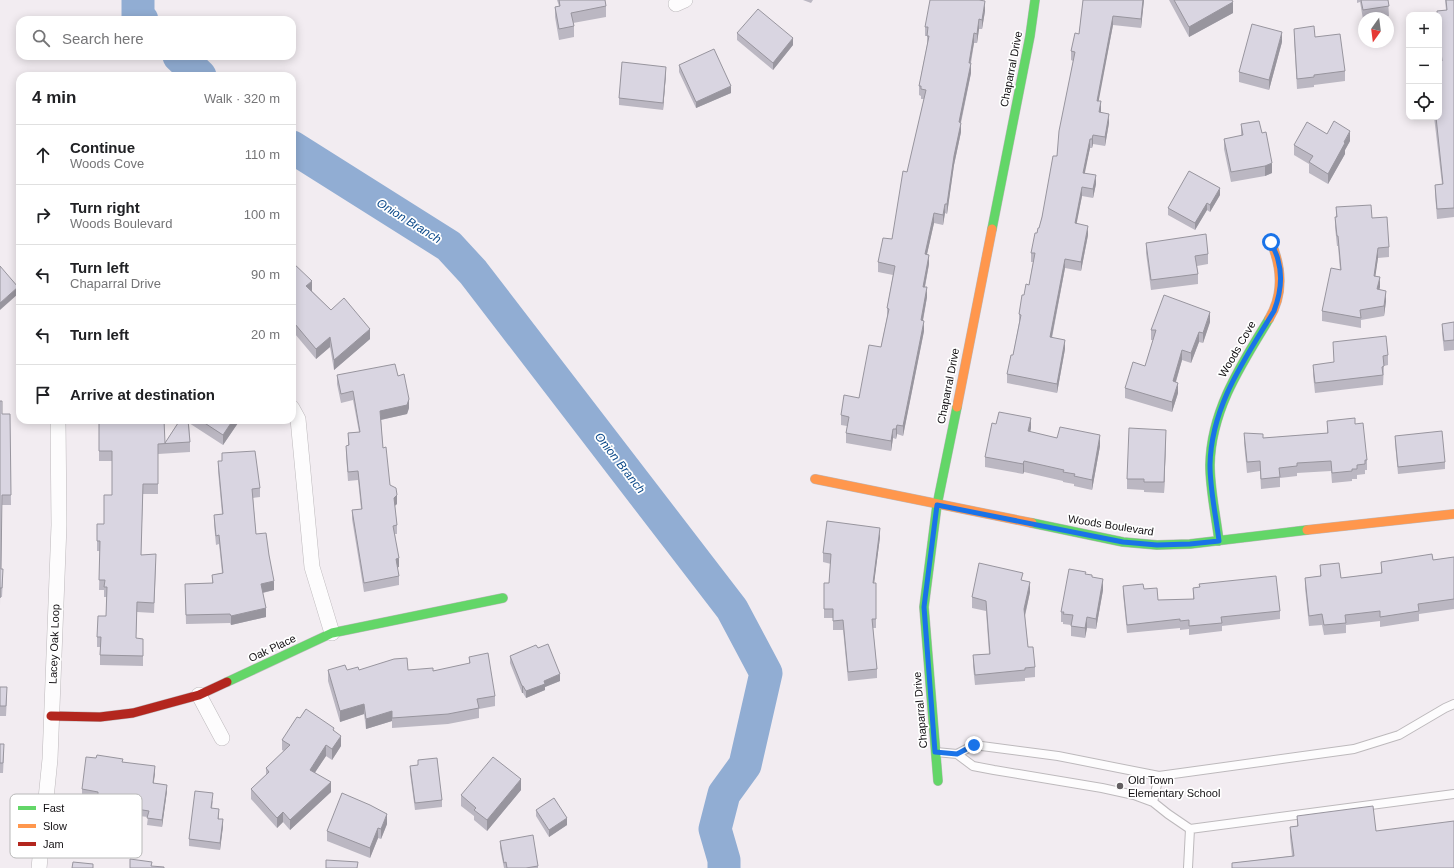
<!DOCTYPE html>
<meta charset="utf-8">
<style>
body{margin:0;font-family:Helvetica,sans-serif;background:#f2f2f2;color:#202124}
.controls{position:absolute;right:12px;top:12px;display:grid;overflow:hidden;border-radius:8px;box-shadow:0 2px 10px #0003}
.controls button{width:36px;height:36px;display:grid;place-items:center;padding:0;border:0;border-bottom:1px solid #e0e0e0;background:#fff;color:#202124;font:20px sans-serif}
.compass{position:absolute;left:1358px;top:12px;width:36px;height:36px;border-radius:50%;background:#fff;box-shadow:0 2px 10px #0003;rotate:194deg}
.stop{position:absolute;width:12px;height:12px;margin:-9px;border:3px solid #1a73e8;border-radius:50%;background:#fff}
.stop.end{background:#1a73e8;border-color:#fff;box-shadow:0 1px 4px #0008}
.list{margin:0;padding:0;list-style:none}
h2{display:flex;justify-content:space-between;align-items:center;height:52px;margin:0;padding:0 16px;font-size:17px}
h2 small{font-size:13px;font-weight:400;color:#757577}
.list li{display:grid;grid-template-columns:26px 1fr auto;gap:12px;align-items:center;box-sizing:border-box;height:60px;padding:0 16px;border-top:1px solid #e0e0e0}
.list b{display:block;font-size:15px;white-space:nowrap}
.list p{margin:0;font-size:13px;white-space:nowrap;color:#757577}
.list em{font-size:13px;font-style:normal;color:#757577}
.icon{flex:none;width:22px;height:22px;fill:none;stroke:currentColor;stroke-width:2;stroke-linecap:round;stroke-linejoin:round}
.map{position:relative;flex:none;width:1454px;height:868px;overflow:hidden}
.search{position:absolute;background:#fff;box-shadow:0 2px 10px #0003;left:16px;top:16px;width:280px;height:44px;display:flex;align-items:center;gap:10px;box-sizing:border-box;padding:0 14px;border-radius:12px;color:#757577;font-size:15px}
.panel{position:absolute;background:#fff;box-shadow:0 2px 10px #0003;left:16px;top:72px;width:280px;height:352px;border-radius:12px}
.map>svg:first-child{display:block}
</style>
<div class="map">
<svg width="1454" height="868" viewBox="0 0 1454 868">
<rect width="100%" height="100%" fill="#f2ecf1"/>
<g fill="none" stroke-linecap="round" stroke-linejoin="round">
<path stroke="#91add3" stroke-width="33" d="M138,0V17L142,20
M179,56L200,76
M292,147L449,246L473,272L732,609L766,673L745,765L724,794L715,829L724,860V868"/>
<defs>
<path id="lane" d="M936,752L957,754L973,766L994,770L1102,788L1134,795L1153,802L1168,814L1190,829L1454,794
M957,754L974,745L1058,756L1159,776L1354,749L1399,735L1445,708L1454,704
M1153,802L1159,776
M1188,868L1190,829"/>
<path id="street" d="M676,4L685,0
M292,408L298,419L312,567L332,633
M199,695L222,738
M39,868L50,759L59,525L58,420"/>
<path id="fast" d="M992,229L1030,36L1035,0
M1032,523L1123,542L1157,545L1190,544L1307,530
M1219,541C1216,516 1210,490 1210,465C1211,410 1241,365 1269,319
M227,682L332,633L503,598
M938,781L924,607L937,505L957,407"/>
<path id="slow" d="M1269,319C1284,294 1282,268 1271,242
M957,407L992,229
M815,479L1032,523
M1307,530L1454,514"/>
<path id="jam" d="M51,716L100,717L133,713L199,695L227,682"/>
</defs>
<use href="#lane" stroke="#bdb9bc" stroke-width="10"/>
<use href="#street" stroke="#bdb9bc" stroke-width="16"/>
<use href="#fast" stroke="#bdb9bc" stroke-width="10"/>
<use href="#slow" stroke="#bdb9bc" stroke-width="10"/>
<use href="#jam" stroke="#bdb9bc" stroke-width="10"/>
<use href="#lane" stroke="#fdfcfd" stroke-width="8"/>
<use href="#street" stroke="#fdfcfd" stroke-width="15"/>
<use href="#fast" stroke="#63d668" stroke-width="9"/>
<use href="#slow" stroke="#ff974d" stroke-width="9"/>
<use href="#jam" stroke="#b3261e" stroke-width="9"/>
</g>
<path fill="#bbb7c2" d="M557,0H605L606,6V17L573,23L574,26V37L559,40L555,17V7L559,6Z
M803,0H813L811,3Z
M1083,0H1144L1141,28L1113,25L1098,101L1101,111L1100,113L1109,123L1105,146L1093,144L1092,148H1090L1084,173L1096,184L1093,198L1082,196L1076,224L1088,235L1081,271L1065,268L1052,338L1065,349L1057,393L1007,383V374L1013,355L1019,323V314L1024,295L1029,285L1033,262H1031V253L1037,233L1039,228L1042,217L1057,156L1073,61L1071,60V51L1079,34Z
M1169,0H1232L1233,13L1189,37Z
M1357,0H1388L1389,16L1373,18H1364V19H1363L1360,2L1357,3Z
M1445,0H1454V217L1437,219L1435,194V185L1442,184L1434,117H1439L1441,61L1439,42V15H1437V11L1446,10Z
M985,11L982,29H979L977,43H974L971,63V73L961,123V132L954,165L947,214L945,213L943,225L934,223L927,254L929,264L925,287L927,297L923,321L924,331L903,436L897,434L896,439L893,438L891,451L846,443V433L847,426L841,425V415L859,398L881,347L887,317V308L893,275L878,272V262L892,239L924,99H921V96L919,95V86L927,45V36H925V27Z
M1294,29L1315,37L1345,71V81L1314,85V87L1297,89L1294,39Z
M737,33L793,45L773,70L737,40Z
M1282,42L1269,90L1239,82V72Z
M679,65L731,93L696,108L679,72Z
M666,74L663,110L619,105V98Z
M1241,124L1262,133L1272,173L1265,176L1231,182L1224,149V139L1241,136Z
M1327,134L1350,141L1345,150V154L1328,184L1309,173V164L1294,155V145Z
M1220,195L1210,212L1207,210L1195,230L1168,215V208Z
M1336,207L1372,218L1389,247V257L1378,258L1375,276L1380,287L1379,290L1386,301L1384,316L1361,320V328L1322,321V311L1340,270L1338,246H1337L1335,227V217H1336Z
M1146,243L1208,254V264L1197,266L1198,274V284L1151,290L1146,253Z
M292,262L312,291L331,310L370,339L334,370L330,347L316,359L295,334L294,335L292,333Z
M1210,322L1203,343L1199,342L1191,363L1182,360L1176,382L1178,393L1172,412L1125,398V388L1145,366L1153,340H1151V330Z
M1454,322V350L1444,351L1442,333V324Z
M1388,355V365L1384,366L1383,385L1315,393L1313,375V365L1333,363Z
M337,375L398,376L409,408L407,414L381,420L383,448L390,485L397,504L395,506L397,525V534H395L399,567H397L399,576V585L364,592L352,519V510L361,509L358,480L348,481L346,455V446H348V433L359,432L353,400L341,403L337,384Z
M2,414H10L11,505H2L1,569L3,579L2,597H0V607Z
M99,420L165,443L180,420H240L223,445L189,423L190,442V452L158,454V494H143L141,555L156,564L154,613L137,612L136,638L143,639V666L100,665V647H97V637L106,616L107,597H104V590H99L100,551H97V524H104L112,495V461H99Z
M1327,421L1355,424L1367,460V470H1365V474L1357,475V479H1352V481L1332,483L1331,471L1297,473V476L1280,478V487L1261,489L1260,471L1247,473L1244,443V433L1263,438L1327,433Z
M996,424L1031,428L1030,432L1057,438L1100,446L1092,490L1074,486V484L1063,482V481L1024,472L1023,474L985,467V457Z
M1395,436L1445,462V469L1398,474L1395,443Z
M1166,440L1164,493L1144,492V490L1127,489V479Z
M222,453L260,488V497L253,498L256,534L269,555L274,590L263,593L266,617L231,625L230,623L186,624L185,584L212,583V575L222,573L219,544L216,545L214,524V515L222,514L218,471V461H222Z
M880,537L874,583H876V628H873L877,669V678L848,681L843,630H833V618H824V583H829L831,564L823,562V553Z
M1454,557V609L1419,614V621L1380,627V621L1346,625V633L1324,635L1322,625L1309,626L1305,588V578L1320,576V565L1341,578L1381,573V562L1433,560Z
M1086,574L1092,578L1103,590L1096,629L1087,628L1085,638L1071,636V625L1063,624V622H1061V612Z
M1023,581L1030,592L1025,616L1028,647L1035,667V677L1025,678V681L975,685L973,666V655L989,654L986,611L972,608V597Z
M1199,584L1280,611V619L1222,626V631L1189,635V629L1180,630V628L1127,633L1123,594V586L1144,589L1158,600L1193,599V588L1199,587Z
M538,648L560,681L545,687V690L526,698L523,693H522L510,663V656Z
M469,657L495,696V706L479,709V718L448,724L392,728V721L366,729L364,714L340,722L328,681V670L433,671L469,664Z
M0,687L7,697L6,716H0Z
M300,718L334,730L341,746L332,760L326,756L315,772L331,792L290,830L283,822L277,828L251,799V789L266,775V768L284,751L282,750V740Z
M0,744L4,753L3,773H0Z
M418,760L442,800V807L415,810L410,773V766L418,765Z
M123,762L155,773L153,783L167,791L162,827L147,825L148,817L130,815L131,806L98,802V799L82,796V789Z
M521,790L487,831L474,820V816L461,806V795Z
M213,800L212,808L219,816V819L223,826L220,850L189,846V839Z
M536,810L567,825L549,837L536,816Z
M1297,816L1376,831L1454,868H1232V863L1292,856L1290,837V827L1297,826Z
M387,824L381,839L378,838L370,858L327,841V831Z
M500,841L538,866V868H504L500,848Z"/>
<path fill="#98959e" d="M1143,0H1144L1141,28V19Z
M985,1V11L982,29V20Z
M1233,2V13L1189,37V27Z
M1113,16V25L1097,110V101Z
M979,19V29L977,43V34Z
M1282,32V42L1269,90V80Z
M974,33V43L970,64L971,63V73L960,125L961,123V132L954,165L947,214V204L959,122Z
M793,38V45L773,70V63Z
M666,67V74L663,110V103Z
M731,86V93L696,108V102Z
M1101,101V111L1099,121V112Z
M1109,114V123L1105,146V137Z
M1350,131V141L1345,150V154L1328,184V174Z
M1093,135V144L1092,148V139Z
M1090,139V148L1083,182V173Z
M1272,163V173L1265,176V166Z
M1096,175V184L1093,198V189Z
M1082,187V196L1075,232V223Z
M1220,188V195L1210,212V205Z
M1207,203V210L1195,230V223Z
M945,204V213L943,225V215Z
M934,213V223L925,263V254Z
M1088,226V235L1081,271V262Z
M1378,248V258L1374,286V276Z
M929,255V264L923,296V287Z
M1065,259V268L1050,346V337Z
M1380,277V287L1377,299V289Z
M312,281V291L306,296V286Z
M18,287V294L0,310V303Z
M927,287V297L921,330V320Z
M1386,291V301L1384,316V306Z
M1210,312V322L1203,343V333Z
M924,321V331L903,436V426Z
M295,324V334L294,335V325Z
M370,329V339L334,370V360Z
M1199,332V342L1191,363V353Z
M330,337V347L316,359V349Z
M1065,340V349L1057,393V384Z
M1182,350V360L1173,391V381Z
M1178,383V393L1172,412V402Z
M409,399V408L407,414L380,420V411Z
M1031,418V428L1028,441V431Z
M233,420H240L223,445V435Z
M897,425V434L896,439V429Z
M893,429V438L891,451V441Z
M1166,430V440L1164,493V482Z
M1100,435V446L1092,490V480Z
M1024,461V472L1023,474V464Z
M397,495V504L394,506V498Z
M880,528V537L873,592V583Z
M399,558V567L396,568V559Z
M1103,579V590L1096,629V619Z
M274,581V590L261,593V584Z
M1030,582V592L1024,619V609Z
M266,608V617L231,625V616Z
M1087,617V628L1085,638V628Z
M560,674V681L545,687V690L526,698V691L544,681Z
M522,686H523V693H522Z
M364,704V714L340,722V711Z
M392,711V721L366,729V719Z
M341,736V746L332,760V749Z
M326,745V756L310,780V770Z
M155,766V773L153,789V783Z
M521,779V790L487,831V820Z
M331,782V792L290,830V820Z
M167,785V791L162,827V820Z
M283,812V822L277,828V818Z
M387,814V824L381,839V829Z
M567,818V825L549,837V830Z
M223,819V826L220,850V843Z
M378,828V838L370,858V848Z"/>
<path fill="#d9d5e1" stroke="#98959e" d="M559,0H605L606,6L571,13L574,26L559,29L555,7L560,6Z
M930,0H979L985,1L982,20L979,19L977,34L974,33L969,63H971L959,122L961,123L954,156L947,204H945L943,215L934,213L925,254L929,255L923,287H927L921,320L924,321L903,426L897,425L896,429H893L891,441L846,433L849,417L841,415L844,395L859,398L869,345L881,347L889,309L887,308L895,266L878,262L883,238L892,239L903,171L907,172L926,90L921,89V86H919L929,36H927L928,27H925Z
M1083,0H1143L1141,19L1113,16L1097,101H1101L1099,112L1109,114L1105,137L1093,135L1092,139H1090L1083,173L1096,175L1093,189L1082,187L1075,223L1088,226L1081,262L1065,259L1050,337L1065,340L1057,384L1007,374L1011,355H1013L1021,315L1019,314L1022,295H1024L1026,284L1029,285L1035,253H1031L1035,233H1037L1038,228H1039L1042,217L1053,156H1057L1059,131L1075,52L1071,51L1075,33L1079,34Z
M1174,0H1232L1233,2L1189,27Z
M1361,0H1388L1389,6L1363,10Z
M1446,0H1454V208L1437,209L1435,185L1443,184L1436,117H1439V61H1442L1439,33V15H1437V11L1447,10Z
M758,9L793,38L773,63L737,33Z
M1252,24L1282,32L1269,80L1239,72Z
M1314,26L1315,37L1340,34L1345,71L1314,75V77L1297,79L1294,29Z
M714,49L731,86L696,102L679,65Z
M622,62L666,67L663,103L619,98Z
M1259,121L1262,133L1266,132L1272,163L1265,166L1231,172L1224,139L1243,135L1241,124Z
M1334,121L1350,131L1344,142L1345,143L1328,174L1309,162L1313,156L1294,145L1307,122L1327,134Z
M1189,171L1220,188L1210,205L1207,203L1195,223L1168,208Z
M1371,205L1372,218L1387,217L1389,247L1378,248L1374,276L1380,277L1377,289L1386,291L1384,306L1360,310L1361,318L1322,311L1331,268L1341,270L1338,236H1337L1335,217H1337L1336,207Z
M1206,234L1208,254L1195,256L1198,274L1151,280L1146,243Z
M292,262L312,281L306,286L331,310L344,298L370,329L334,360L330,337L316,349L295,324L294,325L292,323Z
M0,266L18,287L0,303Z
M1164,295L1210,312L1203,333L1199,332L1191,353L1182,350L1173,381L1178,383L1172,402L1125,388L1133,362L1145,366L1156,330H1151Z
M1454,322V340L1444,341L1442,324Z
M1386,336L1388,355L1383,356L1384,366L1382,367L1383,375L1315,383L1313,365L1334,362L1333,342Z
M395,364L398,376L404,374L409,399L407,405L380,411L383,448L386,447L390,485L396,488L397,495L394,498L397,525L393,526L399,558L396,559L399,576L364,583L352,510L362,509L358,471L348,472L346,446L349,445L348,433L360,432L353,391L341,394L337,375Z
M0,401H2V414H10L11,495H2L1,569H3L2,588H0V598Z
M999,412L1031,418L1028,431L1057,438L1060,427L1100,435L1092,480L1074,476L1075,474L1063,472L1064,470L1024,461L1023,464L985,457L992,423L996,424Z
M1355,418V424L1363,423L1367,460H1365V464L1357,465V469H1352V471L1332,473L1331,461L1297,463V466L1279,468L1280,477L1261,479L1260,461L1247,462L1244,433L1263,434V438L1328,433L1327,421Z
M99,420H164L165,443L180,420H188L190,442L158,444V484H143L141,555L156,554L154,603L137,602L136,638L143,639V656L100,655L101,637H97L98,616H106L107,587H104L105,580H99L100,541H97V524H104V495H112V451H99Z
M200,420H233L223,435Z
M1129,428L1166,430L1164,482H1144V479H1127Z
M1442,431L1445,462L1398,467L1395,436Z
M255,451L260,488L252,489L256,534L266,533L269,555L274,581L261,584L266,608L231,616L230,614L186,615L185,584L213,583L212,575L223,573L219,535L216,536L214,515L223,514L218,461H222V453Z
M827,521L880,528L873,583H876V619H872L877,669L848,672L843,620L833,621V609H824V583H829L831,554L823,553Z
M1432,554L1433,560L1454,557V599L1418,604L1419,611L1380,617V611L1345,615L1346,623L1324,625L1322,614L1309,616L1305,578L1321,576L1320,565L1339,563L1341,578L1382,573L1381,562Z
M979,563L1023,573L1021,580L1030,582L1024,609L1028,647H1033L1035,667L1025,668V670L975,675L973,655L990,654L986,601L972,597Z
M1069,569L1086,572L1085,574L1092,575V577L1103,579L1096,619L1087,617L1085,628L1071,626L1073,615L1063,614L1064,612H1061Z
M1276,576L1280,611L1221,617L1222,623L1189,626V620L1180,621V619L1127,625L1123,586L1143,584L1144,589L1157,588L1158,600L1194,599L1193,588L1200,587L1199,584Z
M548,644L560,674L544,681L545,684L526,691L523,686H522L510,656L536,645L538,648Z
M488,653L495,696L477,699L479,708L448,714L392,718V711L366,719L364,704L340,711L328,670L345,665L347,670L358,667L359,670L394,659L407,658L408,670L433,668V671L470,663L469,657Z
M0,687H7L6,706H0Z
M306,709L334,728L333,730L341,736L332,749L326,745L310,770L331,782L290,820L283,812L277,818L251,789L269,772L266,768L290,745L282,740L297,717L300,718Z
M0,744H4L3,763H0Z
M97,755L123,759L122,762L155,766L153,783L167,785L162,820L147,818L149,811L130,808L131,799L98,795V792L82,789L86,757L96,758Z
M493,757L521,779L487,820L474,810L476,808L461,795Z
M437,758L442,800L415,803L410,766L418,765V760Z
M195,791L213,793L211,808L219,809L218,819H223L220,843L189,839Z
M342,793L370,805L387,814L381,829L378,828L370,848L327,831Z
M554,798L567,818L549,830L536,810Z
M1373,806L1376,831L1454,821V868H1232V863L1294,856L1290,827L1298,826L1297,816Z
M533,835L538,866L526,868H507L506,862L504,863L500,841Z
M130,859L152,862L151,866L164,867V868H130Z
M326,860L358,862L357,868H326Z
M73,862L93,864V868H72Z"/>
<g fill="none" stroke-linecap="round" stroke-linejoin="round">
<path stroke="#1a73e8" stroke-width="5" d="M974,745L957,754L935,752L924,607L937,505L1123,542L1157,545L1190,544L1219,541C1216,516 1210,490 1210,465C1211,406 1245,359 1274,311C1280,295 1283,277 1278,260C1277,254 1273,248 1271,242"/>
</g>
<circle fill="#625e61" stroke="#fff" stroke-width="1.5" cx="1120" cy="786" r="4"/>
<g text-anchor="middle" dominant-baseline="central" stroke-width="3.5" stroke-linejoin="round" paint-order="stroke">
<g font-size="11" fill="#141114" stroke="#fff">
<text transform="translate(1011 69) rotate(-79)">Chaparral Drive</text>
<text transform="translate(1237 349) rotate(-60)">Woods Cove</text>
<text transform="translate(948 386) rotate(-79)">Chaparral Drive</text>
<text transform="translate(1111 525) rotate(9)">Woods Boulevard</text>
<text transform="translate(54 644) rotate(-88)">Lacey Oak Loop</text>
<text transform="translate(272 648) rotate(-25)">Oak Place</text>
<text transform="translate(920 710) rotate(-95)">Chaparral Drive</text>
</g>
<g font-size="11" fill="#141114" stroke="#fff" text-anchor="start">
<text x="1128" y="780">Old Town<tspan x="1128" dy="13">Elementary School</tspan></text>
</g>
<g font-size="12" font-style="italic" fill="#0c4a8a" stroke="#fff">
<text transform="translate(409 221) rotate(32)">Onion Branch</text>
<text transform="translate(620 463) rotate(52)">Onion Branch</text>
</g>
</g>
<rect x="10" y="794" width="132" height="64" rx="6" fill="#fff" stroke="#b8b8b8" stroke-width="1"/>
<rect x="18" y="806" width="18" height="4" fill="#63d668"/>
<rect x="18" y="824" width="18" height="4" fill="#ff974d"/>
<rect x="18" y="842" width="18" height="4" fill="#b3261e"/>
<g font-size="11" fill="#141114">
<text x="43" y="812">Fast</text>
<text x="43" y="830">Slow</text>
<text x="43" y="848">Jam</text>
</g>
</svg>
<div class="controls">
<button>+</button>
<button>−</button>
<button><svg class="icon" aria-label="locate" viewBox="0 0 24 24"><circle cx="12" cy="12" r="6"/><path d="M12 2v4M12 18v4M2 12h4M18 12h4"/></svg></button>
</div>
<svg class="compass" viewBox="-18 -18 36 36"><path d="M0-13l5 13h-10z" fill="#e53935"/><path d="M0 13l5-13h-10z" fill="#757577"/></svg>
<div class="stop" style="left:1271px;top:242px"></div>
<div class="stop end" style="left:974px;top:745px"></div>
<div class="search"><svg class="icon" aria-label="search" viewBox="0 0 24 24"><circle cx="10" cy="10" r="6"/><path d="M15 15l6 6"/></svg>Search here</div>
<section class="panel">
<h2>4 min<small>Walk · 320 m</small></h2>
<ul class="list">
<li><svg class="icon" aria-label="ahead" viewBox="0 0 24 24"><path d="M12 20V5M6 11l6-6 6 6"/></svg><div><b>Continue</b><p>Woods Cove</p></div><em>110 m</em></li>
<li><svg class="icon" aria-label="right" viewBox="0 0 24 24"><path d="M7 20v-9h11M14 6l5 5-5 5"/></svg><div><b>Turn right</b><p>Woods Boulevard</p></div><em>100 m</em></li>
<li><svg class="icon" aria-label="left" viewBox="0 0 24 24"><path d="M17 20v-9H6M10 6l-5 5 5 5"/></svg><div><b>Turn left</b><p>Chaparral Drive</p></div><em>90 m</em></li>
<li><svg class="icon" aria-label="left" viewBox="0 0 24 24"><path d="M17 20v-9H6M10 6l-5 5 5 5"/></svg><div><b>Turn left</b></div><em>20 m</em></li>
<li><svg class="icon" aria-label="arrive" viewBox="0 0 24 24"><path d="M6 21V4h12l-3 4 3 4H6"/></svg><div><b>Arrive at destination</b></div></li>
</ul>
</section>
</div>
